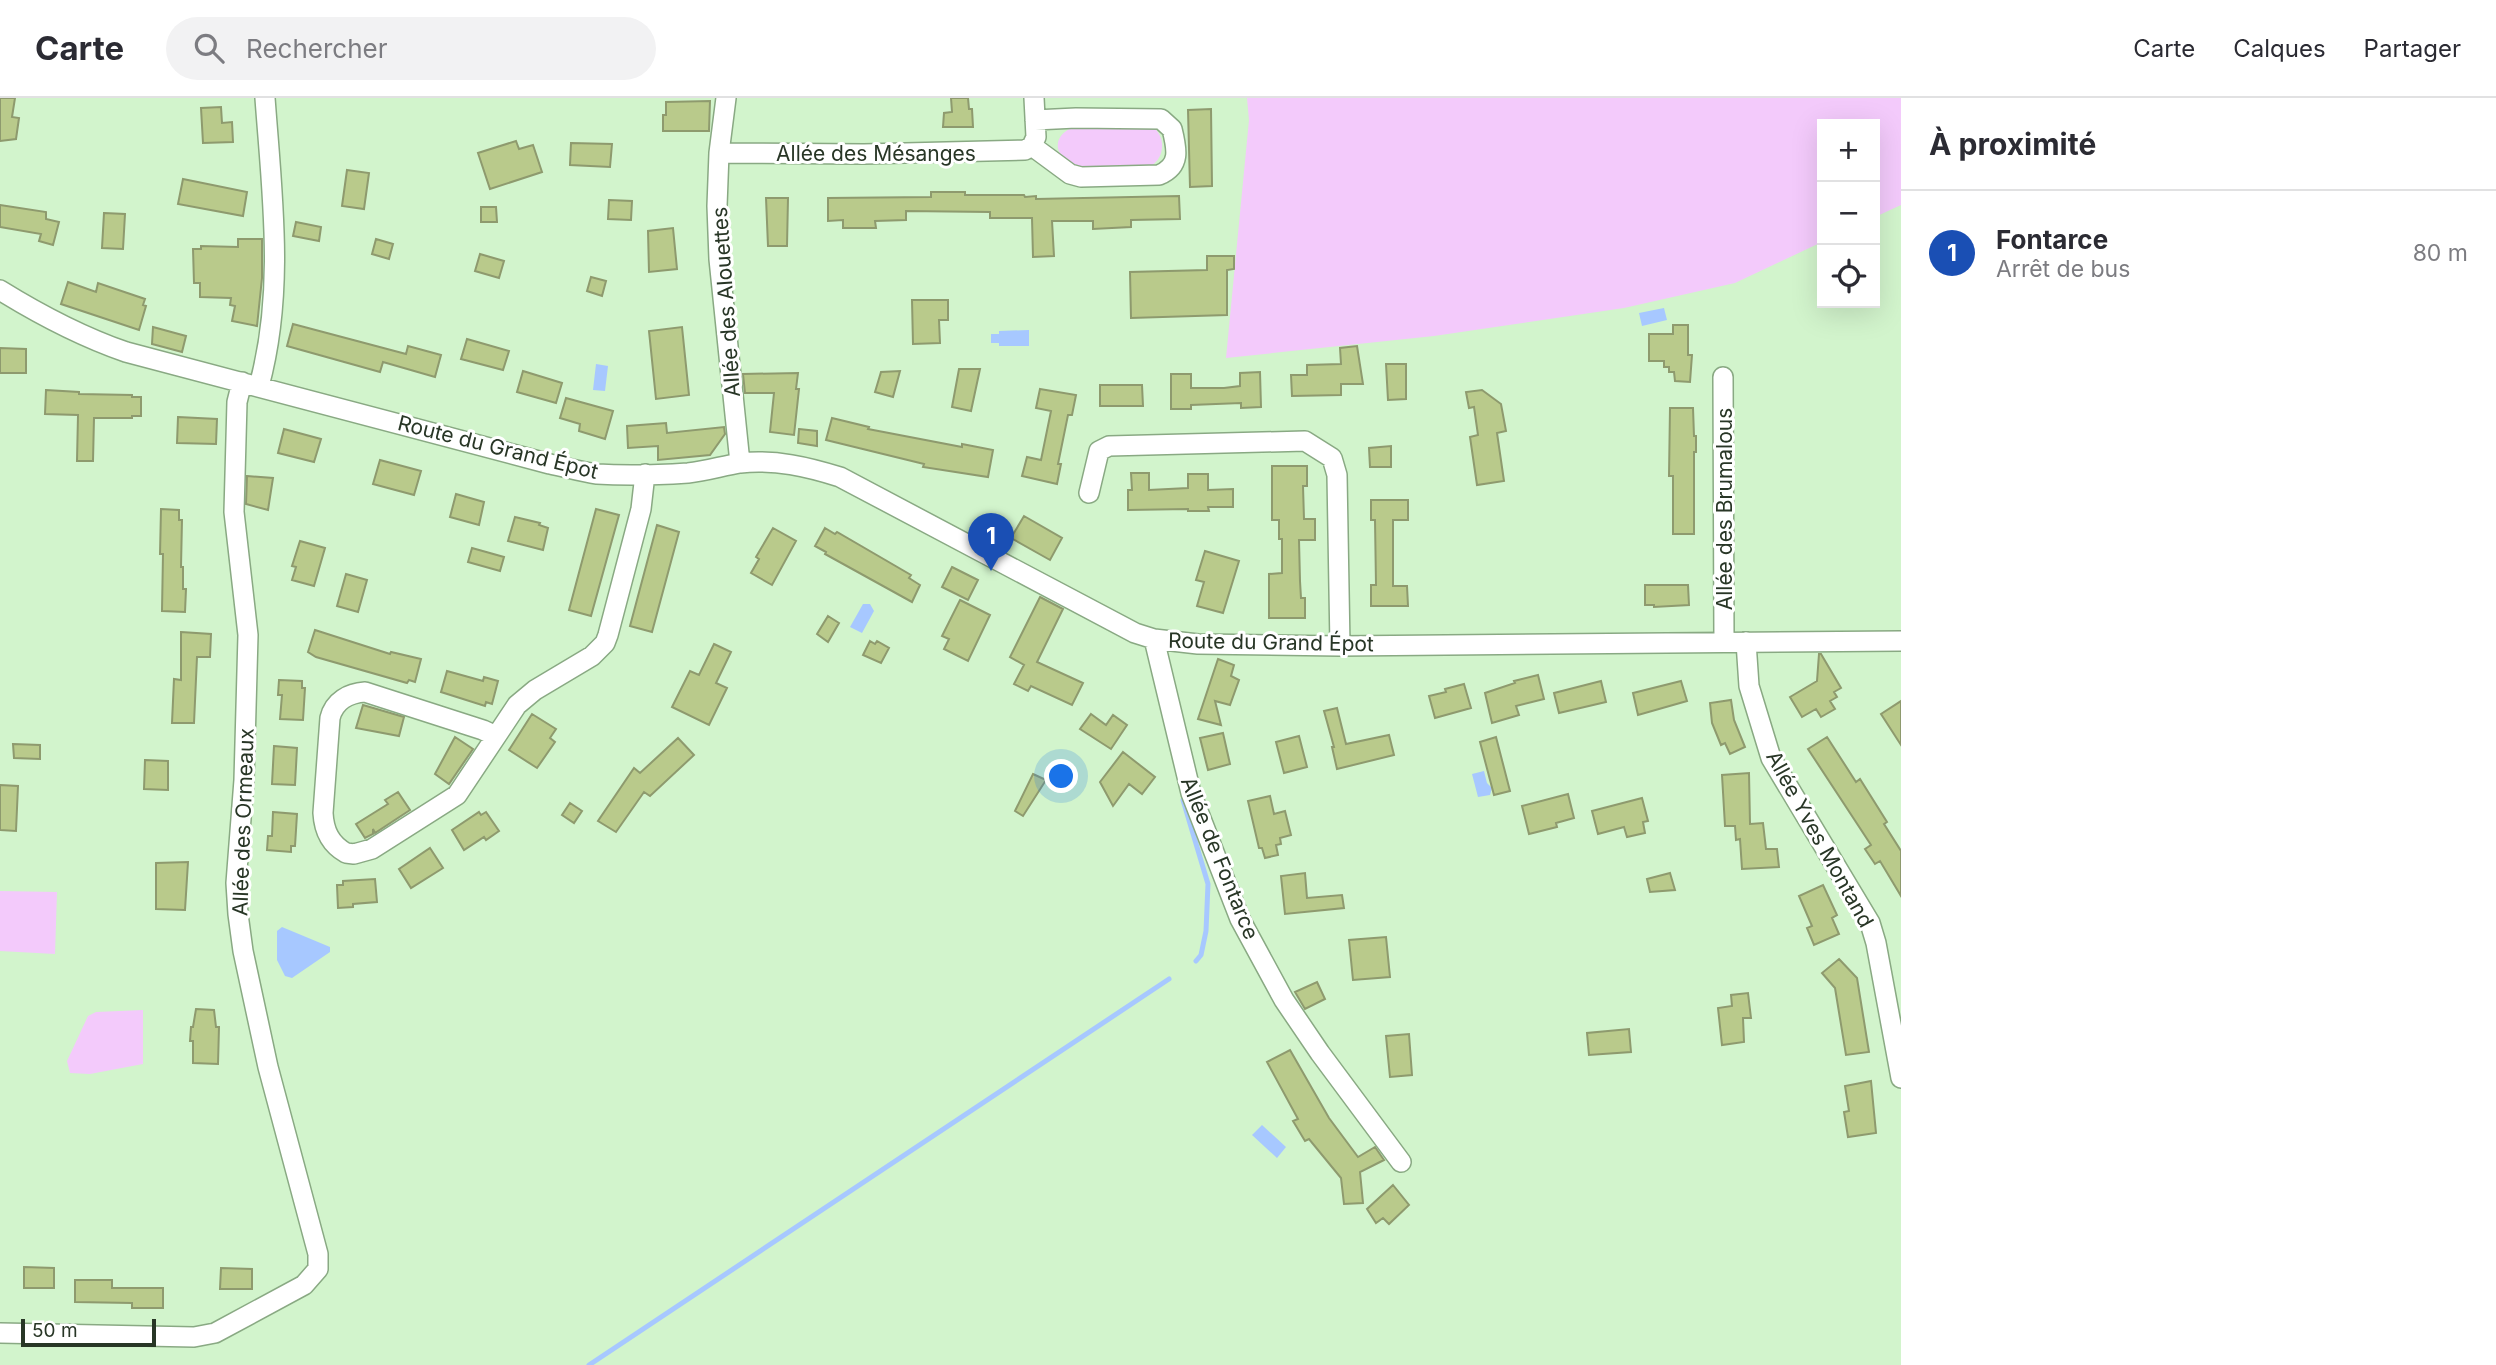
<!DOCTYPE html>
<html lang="fr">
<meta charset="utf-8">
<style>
body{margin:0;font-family:Inter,sans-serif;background:#f2f2f3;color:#2b2b33}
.controls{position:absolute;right:21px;top:21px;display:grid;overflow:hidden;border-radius:0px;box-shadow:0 7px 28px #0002}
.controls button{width:63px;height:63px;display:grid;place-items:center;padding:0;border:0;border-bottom:2px solid #e1e1e2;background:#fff;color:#2b2b33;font:35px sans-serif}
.scale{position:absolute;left:21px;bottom:18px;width:135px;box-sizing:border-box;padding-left:7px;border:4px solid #283626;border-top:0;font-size:19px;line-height:24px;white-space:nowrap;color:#283626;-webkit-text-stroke:5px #fff;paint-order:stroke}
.you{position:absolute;left:1062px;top:679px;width:24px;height:24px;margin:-18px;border:5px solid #fff;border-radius:50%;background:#1a73e8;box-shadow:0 0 0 10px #1a73e833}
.badge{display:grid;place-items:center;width:46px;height:46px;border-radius:50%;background:#a449b5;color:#fff;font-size:23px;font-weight:700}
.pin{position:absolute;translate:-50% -58px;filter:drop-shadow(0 2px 4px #0008)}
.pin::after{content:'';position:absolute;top:37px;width:24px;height:21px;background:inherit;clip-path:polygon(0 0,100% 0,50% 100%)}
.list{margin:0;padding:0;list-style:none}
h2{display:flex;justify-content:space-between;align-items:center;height:91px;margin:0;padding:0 28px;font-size:30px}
h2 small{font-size:23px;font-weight:400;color:#7c7c81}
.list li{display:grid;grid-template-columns:46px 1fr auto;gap:21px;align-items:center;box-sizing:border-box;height:126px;padding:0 28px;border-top:2px solid #e1e1e2}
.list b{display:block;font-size:26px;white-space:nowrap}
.list p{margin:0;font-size:23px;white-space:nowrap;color:#7c7c81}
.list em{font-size:23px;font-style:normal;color:#7c7c81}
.icon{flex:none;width:38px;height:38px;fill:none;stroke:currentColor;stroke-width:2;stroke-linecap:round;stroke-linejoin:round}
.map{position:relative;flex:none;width:1901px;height:1267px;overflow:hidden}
header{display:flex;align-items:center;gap:42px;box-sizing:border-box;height:98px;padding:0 35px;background:#fff;border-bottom:2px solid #e1e1e2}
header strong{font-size:33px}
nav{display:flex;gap:38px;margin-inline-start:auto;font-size:24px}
.search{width:490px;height:63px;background:#f2f2f3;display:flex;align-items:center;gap:18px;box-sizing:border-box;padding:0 24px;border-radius:38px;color:#7c7c81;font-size:26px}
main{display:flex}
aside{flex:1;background:#fff}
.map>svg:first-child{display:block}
</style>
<header>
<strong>Carte</strong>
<div class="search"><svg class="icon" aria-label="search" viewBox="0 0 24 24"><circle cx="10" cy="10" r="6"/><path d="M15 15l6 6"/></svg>Rechercher</div>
<nav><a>Carte</a><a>Calques</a><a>Partager</a></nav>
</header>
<main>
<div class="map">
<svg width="1901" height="1267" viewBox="0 0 1901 1267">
<rect width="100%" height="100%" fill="#d2f4cc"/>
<path fill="#f3cafb" d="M1247,0H1901V107L1875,119V26H1822V144L1735,185L1624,210L1434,238L1226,260L1249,22Z
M1080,27L1155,30C1161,38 1164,45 1161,55C1154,77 1127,72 1109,72C1101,72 1090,74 1082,73C1079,72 1075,69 1072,67C1050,53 1054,34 1080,27Z
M0,793L57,794L55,856L0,853Z
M143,912V966L90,976L70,975L67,963L88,918L96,914Z"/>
<path fill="#a7c8ff" d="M1664,210L1667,222L1642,228L1639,215Z
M1029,232V248H999V245H991V236H999V233Z
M596,266L608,268L605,293L593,292Z
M863,506H870L874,513L862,535L850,529Z
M1484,673L1487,685L1492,690L1490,697L1478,699L1472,676Z
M282,829L330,849V854L292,880L285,878L277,862V833Z
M1262,1027L1286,1049L1277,1060L1252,1037Z"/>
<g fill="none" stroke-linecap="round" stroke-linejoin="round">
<path stroke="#a7c8ff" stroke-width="5" d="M1183,702L1208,786L1206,833L1201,857L1196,863
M589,1267L1169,881"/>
</g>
<path fill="#b9ca8b" stroke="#8e9a6e" stroke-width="2" d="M0,0H15L12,19L19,20L16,41L0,43Z
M951,0H968L969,11H972L973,29H943L944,15L952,14Z
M710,3L709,33H663V17H666V4Z
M221,9L222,25L232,24L233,44L203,45L201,10Z
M1211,11L1212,88L1190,89L1188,12Z
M516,43L519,51L533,47L542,74L490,91L478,55Z
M571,45L612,46L610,69L570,67Z
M347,72L369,75L364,111L342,108Z
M183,81L247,94L243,118L178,106Z
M931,94H965V97H1024L1025,99L1036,98V101L1179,98L1180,121L1131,122V129L1093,131V123H1052L1054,158L1033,159L1032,120H990V114L906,113V122L875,123L876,130H843V122L828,123V100L931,99Z
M766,100H788L787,148H768Z
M609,102L632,103L631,122L608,121Z
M0,107L46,114V121L59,124L53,147L39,143L41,136L0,129Z
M481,109H496L497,124H481Z
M104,115L125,116L123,151L102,150Z
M296,124L321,129L319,143L293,138Z
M673,130L677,171L649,174L648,133Z
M238,141H262V180L257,228L232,223L235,208L230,207L231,200L200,199V185H194L193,151H201V148L238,149Z
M376,141L393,146L389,161L372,156Z
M480,156L504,163L499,180L475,173Z
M1207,158H1234V171L1227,172V217L1131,220L1130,174L1207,172Z
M591,179L606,183L602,198L587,193Z
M68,184L96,194L98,185L145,201L143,207L146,208L139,232L61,206Z
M912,202H948V222H939L940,245L913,246Z
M293,226L406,256L408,248L441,257L435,279L383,264L380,274L287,248Z
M1673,227H1688V257H1692L1690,284L1675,283L1674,274H1669V269H1664V263H1649V236H1673Z
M153,229L186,238L182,254L152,246Z
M682,229L689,297L656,301L649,233Z
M467,241L509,253L503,272L461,261Z
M1357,248L1363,286H1341V297L1292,298L1291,277H1307V267L1341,266L1340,250Z
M0,250L26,251V275H0Z
M1386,266H1406V301L1388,302Z
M959,271H980L971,313L952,309Z
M523,273L562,285L556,305L517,294Z
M900,273L893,299L875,294L881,274Z
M1260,274L1261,309L1241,310V305L1191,307V311H1171V276H1191V290H1224L1240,288V275Z
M798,275L796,291H799L794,337L770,334L774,295H745L743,276Z
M1100,287H1142L1143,308H1100Z
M1040,291L1076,297L1072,317H1068L1058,366H1061L1057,386L1022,378L1027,359L1041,362L1051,313L1036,310Z
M46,292L79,294V296L132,297V299H141V318H132V320H94L93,363H77L78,317L45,316Z
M1482,292L1501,306L1506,333L1497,335L1504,383L1477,387L1470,339L1478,337L1474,309L1469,310L1466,294Z
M566,300L613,313L605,341L579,333L580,326L560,320Z
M1670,310H1693L1694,338H1696V354H1694V436H1673V378H1669Z
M178,319L217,321L216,346L177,345Z
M832,320L869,329L868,331L962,349V346L993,352L988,379L923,369L924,366L826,342Z
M666,325L667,335L724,329L725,336L710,357L658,362V348L628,350L627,328Z
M284,331L321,341L314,364L278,355Z
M799,331L817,333V348L798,345Z
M1391,348V369H1370L1369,350Z
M380,362L421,373L414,397L373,386Z
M1272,368H1307V388H1303L1304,421H1315V442H1299L1300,483L1301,500H1305V520H1269V476L1282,475V441H1279V422H1272Z
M1131,375H1149V392L1188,390V376H1208V392L1233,391V409H1208L1209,413H1188V411L1128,412V392H1132Z
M247,378L273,380L268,412L246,406Z
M456,396L484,404L479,427L450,419Z
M1371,402H1408V422H1393V488H1407L1408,508H1371V487H1376L1375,422H1371Z
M161,411L179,412V422H182L181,469H183V491H186L185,514L162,513L163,456H160Z
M596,411L619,417L591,518L569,512Z
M1024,418L1062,440L1050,462L1011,440Z
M515,419L540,425L539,427L548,430L543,452L508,443Z
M657,427L679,434L652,534L630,528Z
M773,430L796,443L772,487L751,475L759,461L756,459Z
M825,430L835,436L837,434L911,477L909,480L920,487L912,504L825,456L826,454L815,448Z
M300,443L325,450L314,488L292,482L296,469L292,468Z
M472,450L504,459L500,473L468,464Z
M1205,453L1239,463L1223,515L1197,508L1204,484L1196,482Z
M952,469L978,482L968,502L942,489Z
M346,476L367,482L358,514L337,508Z
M1645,487H1688L1689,507L1654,509V507H1645Z
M1040,499L1063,511L1037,564L1083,585L1072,607L1031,588L1028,593L1014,586L1024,567L1010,559Z
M960,502L990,517L968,563L944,551L949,541L942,538Z
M828,518L839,525L828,544L817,536Z
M315,532L390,556L391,554L421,561L415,584L409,582L407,585L316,559L308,554Z
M181,534L211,536L210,559H197L194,625H172L174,581L181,582Z
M870,543L875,546L877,543L889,550L881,565L863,557Z
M714,546L731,554L716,585L727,590L709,627L672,609L690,573L699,577Z
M1819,556H1821L1841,590L1834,594L1837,599L1830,603L1835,611L1821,619L1816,611L1802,619L1790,599L1817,583Z
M1218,561L1234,567L1231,578L1239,582L1230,607L1215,603L1221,627L1198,621Z
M447,573L483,583L484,579L498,583L492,606L486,604L485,608L441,594Z
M1538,577L1544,601L1516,608L1519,617L1492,625L1485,595L1515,585L1514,583Z
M279,582L302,583V590H305L303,622L280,621L282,597H278Z
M1601,583L1606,604L1559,615L1554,595Z
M1681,583L1687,603L1638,617L1633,595Z
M1464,586L1471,610L1435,620L1429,598L1446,594L1445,591Z
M1731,602L1734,622L1745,649L1730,656L1725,645L1721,647L1712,625L1710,605Z
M1901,603V647L1881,616Z
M363,607L404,619L399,638L356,630Z
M1337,610L1346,646L1389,637L1394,657L1337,671L1332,649H1334L1324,613Z
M532,616L556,631L550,640L555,644L537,670L509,652Z
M1091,616L1106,627L1113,617L1127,627L1111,651L1080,631Z
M1223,635L1230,666L1208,672L1200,640Z
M1299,638L1307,669L1284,675L1276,644Z
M455,639L473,651L449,686L435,676Z
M1496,639L1510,693L1494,697L1480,644Z
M1827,639L1856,684L1860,681L1887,724L1884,726L1901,753V798L1880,763L1875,766L1865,751L1871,747L1808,651Z
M678,640L694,657L650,698L644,694L616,734L598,723L634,670L640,675Z
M13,646L40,647V661L14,660Z
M274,648L297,650L295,687L272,686Z
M1123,654L1155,679L1142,696L1129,686L1113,708L1100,684Z
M145,662L168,663V692L144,691Z
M1749,675L1750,726L1763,725L1766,751H1777L1779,769L1742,771L1740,741L1736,742L1735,728H1725L1722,677Z
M1033,676L1046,682L1023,718L1015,713Z
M0,687L18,688L16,733L0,732Z
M398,694L410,712L375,735L373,731V736L365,740L356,726L388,706L385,702Z
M1568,696L1574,720L1556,725L1557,729L1529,736L1522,708Z
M1270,698L1274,716L1285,713L1291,737L1280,740L1281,746L1276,747L1278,757L1265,760L1262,750H1259L1248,703Z
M1642,700L1648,723L1643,724L1645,735L1627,739L1624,729L1598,736L1592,713Z
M570,705L582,713L574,725L562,717Z
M273,714L297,716L295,748H291V754L267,752L268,738H272Z
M479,714L481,717L486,714L499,733L486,742L484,739L464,752L452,732Z
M430,750L443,770L411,790L399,771Z
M188,764L185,812L156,811V765Z
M1305,775L1307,800L1342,797L1344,810L1285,816L1281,778Z
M1670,775L1675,792L1650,794L1647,781Z
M375,781L377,804L353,806V809L338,810L337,787H343V783Z
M1823,787L1837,817L1832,820L1839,836L1814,847L1807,830L1812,828L1799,798Z
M1386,839L1390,879L1353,882L1349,842Z
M1839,861L1857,880L1869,954L1846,957L1835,890L1822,875Z
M1317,884L1325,901L1305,911L1295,894Z
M1748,895L1751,920H1743L1744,944L1722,947L1718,910L1732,908L1731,897Z
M196,911L214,912L216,929H219L218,966L193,965V943H190L191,929H193Z
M1629,931L1631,954L1589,957L1587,935Z
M1409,936L1412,977L1390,979L1386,938Z
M1290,952L1329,1020L1358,1059L1375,1049L1384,1062L1360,1074L1363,1105L1344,1106L1341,1080L1309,1041L1305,1043L1293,1023L1298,1021L1267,964Z
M1871,983L1876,1035L1848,1039L1844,1014L1849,1013L1845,988Z
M1393,1087L1409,1107L1389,1126L1383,1120L1376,1125L1367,1111Z
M24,1169L54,1170V1190H24Z
M221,1170L252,1171V1191H220Z
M75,1182H112V1190H163V1210H132V1205L75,1204Z"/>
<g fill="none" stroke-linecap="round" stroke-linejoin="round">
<defs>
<path id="minor" d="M726,0L719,55L717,108L719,161L740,365
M1032,48L1070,76L1081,79L1159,77C1181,68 1177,51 1172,31L1161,21L1076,20L1035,22
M719,55L864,56L1025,52L1032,48L1036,39L1034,0
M0,192C42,218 80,238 126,254L550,366C565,369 581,374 597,376C627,378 658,377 688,375C707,373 722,368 740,365C775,361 808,369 840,379L1135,535L1154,541L1198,546L1340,548L1901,543
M1723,279L1724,544
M259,288C285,193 272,96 265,0
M1089,395L1099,353L1109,348L1305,343L1332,360L1337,377L1340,548
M1154,541L1191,695L1240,821L1284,902L1320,955L1401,1064
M1746,544L1749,588L1771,660L1870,825L1876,845L1901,980
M496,638L483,632L365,594C349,595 334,603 330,620L323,715C324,733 330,746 346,755L354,756L372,751L457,697L517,607L535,592L592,558L605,545L608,537L641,411L645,376
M0,1235L194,1239L215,1235L304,1187L318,1171V1156L268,969L243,853L238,816L236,785L244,682L248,537L234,414L237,304L242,284"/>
</defs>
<use href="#minor" stroke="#89a983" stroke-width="22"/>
<use href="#minor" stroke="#fff" stroke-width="19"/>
</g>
<g text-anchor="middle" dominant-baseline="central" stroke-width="6" stroke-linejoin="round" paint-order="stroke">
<g font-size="21" fill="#283626" stroke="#fff">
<text x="876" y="55">Allée des Mésanges</text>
<text transform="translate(726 204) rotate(-94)">Allée des Alouettes</text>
<text transform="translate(498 349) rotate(14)">Route du Grand Épot</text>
<text transform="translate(1724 411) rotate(-90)">Allée des Brumalous</text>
<text transform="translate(1271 544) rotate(1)">Route du Grand Épot</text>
<text transform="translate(243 724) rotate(-88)">Allée des Ormeaux</text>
<text transform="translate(1820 741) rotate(61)">Allée Yves Montand</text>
<text transform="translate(1220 760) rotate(68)">Allée de Fontarce</text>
</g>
</g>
</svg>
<div class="controls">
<button>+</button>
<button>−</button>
<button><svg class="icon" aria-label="locate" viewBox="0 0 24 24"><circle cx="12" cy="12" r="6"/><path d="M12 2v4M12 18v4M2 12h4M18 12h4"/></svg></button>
</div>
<div class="scale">50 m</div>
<div class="you"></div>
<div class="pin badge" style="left:991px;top:473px;background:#1a4fb4">1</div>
</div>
<aside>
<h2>À proximité<small></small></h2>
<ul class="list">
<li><span class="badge" style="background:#1a4fb4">1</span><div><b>Fontarce</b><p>Arrêt de bus</p></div><em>80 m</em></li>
</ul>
</aside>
</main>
